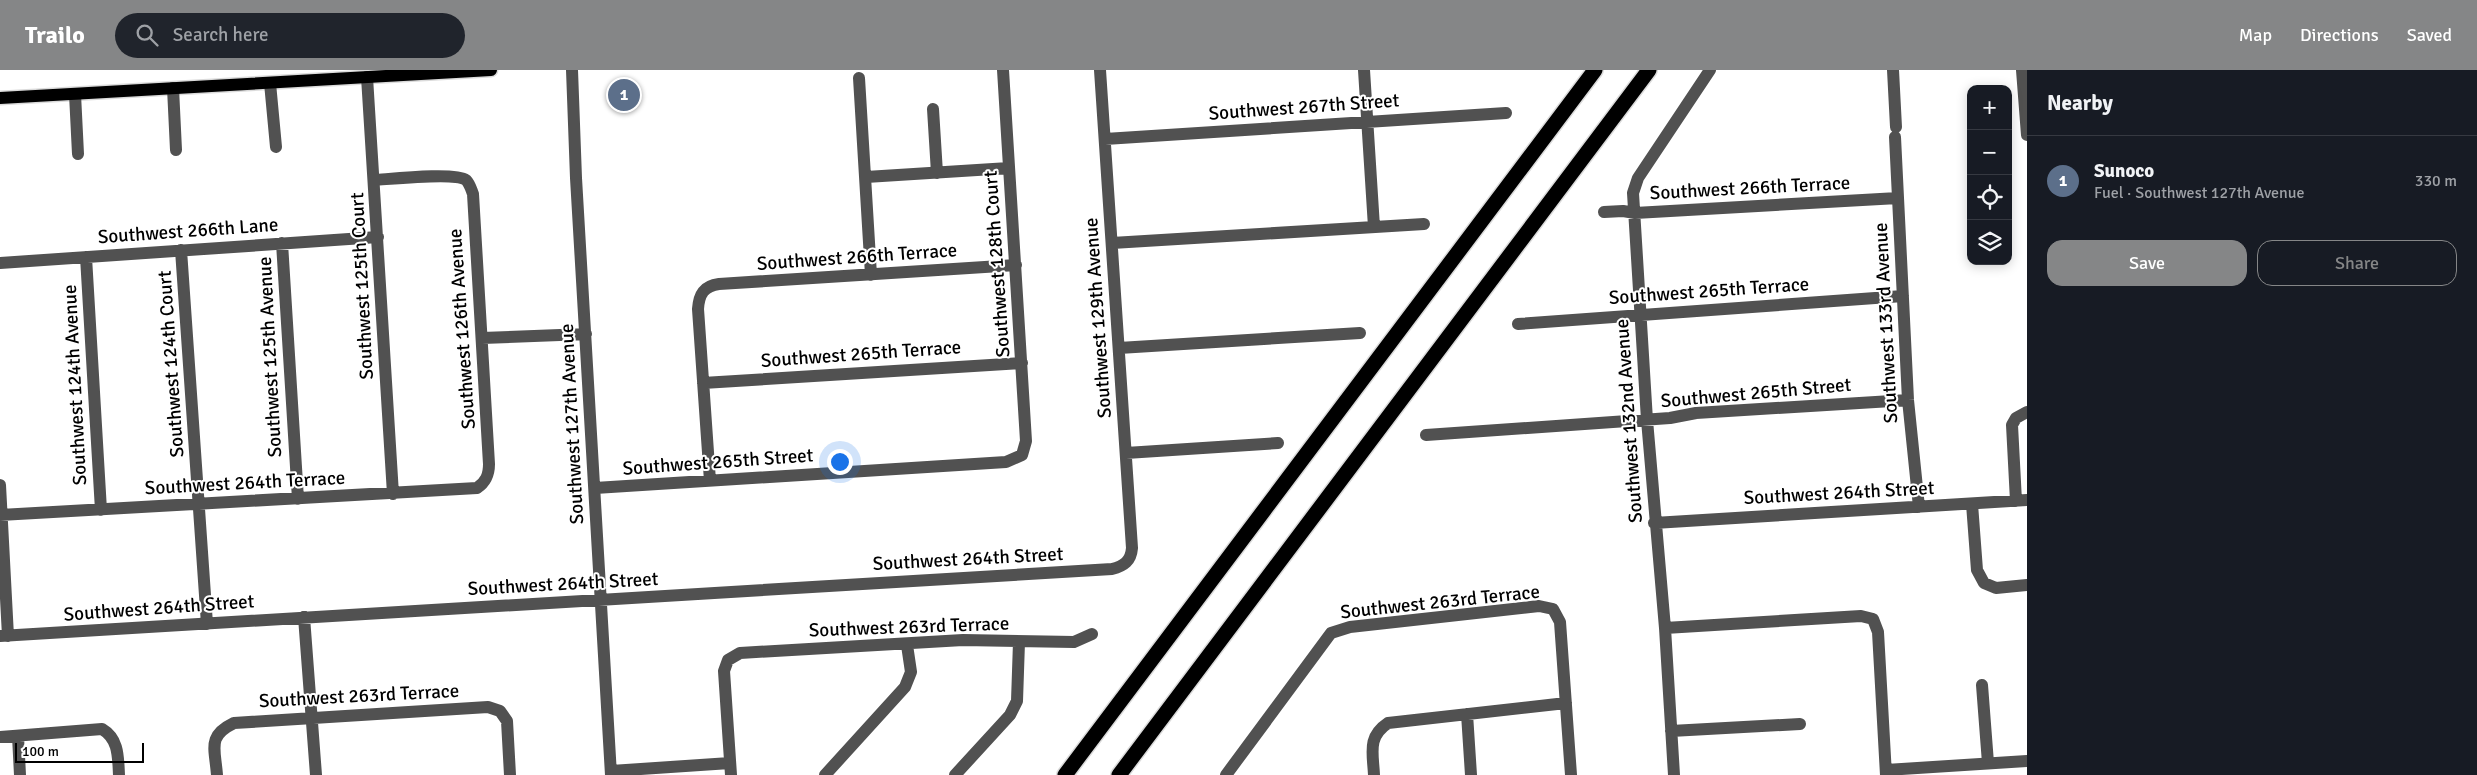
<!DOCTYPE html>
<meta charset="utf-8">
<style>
body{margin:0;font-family:Signika,sans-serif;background:#20242c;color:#f1f3f6}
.controls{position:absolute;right:15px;top:15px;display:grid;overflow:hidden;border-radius:10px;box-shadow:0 2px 12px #0003}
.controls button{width:45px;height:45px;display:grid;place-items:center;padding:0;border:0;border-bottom:1px solid #363941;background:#171b24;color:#f1f3f6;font:25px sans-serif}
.scale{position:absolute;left:15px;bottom:12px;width:129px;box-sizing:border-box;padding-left:5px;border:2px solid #000;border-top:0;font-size:14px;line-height:18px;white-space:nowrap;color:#000;-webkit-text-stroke:4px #fff;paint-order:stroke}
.you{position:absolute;left:839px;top:391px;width:18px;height:18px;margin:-12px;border:4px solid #fff;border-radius:50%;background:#1a73e8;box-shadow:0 0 0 8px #1a73e833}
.badge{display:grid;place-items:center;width:32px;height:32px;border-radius:50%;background:#858687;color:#fff;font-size:16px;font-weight:700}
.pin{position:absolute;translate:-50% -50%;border:2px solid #fff;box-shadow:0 1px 5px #0006}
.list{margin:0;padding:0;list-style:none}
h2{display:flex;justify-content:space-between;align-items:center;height:65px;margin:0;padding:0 20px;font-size:21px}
h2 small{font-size:16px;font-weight:400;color:#9ea1a6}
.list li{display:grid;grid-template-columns:32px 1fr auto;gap:15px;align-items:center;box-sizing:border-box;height:90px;padding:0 20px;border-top:1px solid #363941}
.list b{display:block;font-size:19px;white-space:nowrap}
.list p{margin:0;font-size:16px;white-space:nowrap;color:#9ea1a6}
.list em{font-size:16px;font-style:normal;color:#9ea1a6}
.actions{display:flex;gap:10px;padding:15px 20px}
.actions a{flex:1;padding:11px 0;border:1px solid #858687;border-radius:15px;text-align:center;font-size:18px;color:#858687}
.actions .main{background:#858687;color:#fff}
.icon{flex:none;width:28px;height:28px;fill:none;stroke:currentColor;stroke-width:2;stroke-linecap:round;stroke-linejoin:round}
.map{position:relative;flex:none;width:2027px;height:705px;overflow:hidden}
header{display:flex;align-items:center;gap:30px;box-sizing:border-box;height:70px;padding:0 25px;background:#858687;color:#fff}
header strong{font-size:24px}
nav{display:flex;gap:28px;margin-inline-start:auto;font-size:18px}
.search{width:350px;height:45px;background:#20242c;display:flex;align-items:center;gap:12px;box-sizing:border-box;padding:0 18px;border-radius:28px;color:#9ea1a6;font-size:19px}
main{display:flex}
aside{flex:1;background:#171b24}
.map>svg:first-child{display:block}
</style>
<header>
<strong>Trailo</strong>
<div class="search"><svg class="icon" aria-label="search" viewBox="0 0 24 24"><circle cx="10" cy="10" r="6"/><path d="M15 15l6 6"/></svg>Search here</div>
<nav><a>Map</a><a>Directions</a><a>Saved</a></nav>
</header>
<main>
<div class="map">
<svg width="2027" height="705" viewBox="0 0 2027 705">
<rect width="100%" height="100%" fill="#fff"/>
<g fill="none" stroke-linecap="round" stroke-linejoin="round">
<defs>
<path id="major" d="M0,28L491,0"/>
<path id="highway" d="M1065,705L1595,0
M1119,705L1649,0"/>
</defs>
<use href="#major" stroke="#dbdbdb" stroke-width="15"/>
<use href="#highway" stroke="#dbdbdb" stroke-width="18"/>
<path stroke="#515151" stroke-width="12" d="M572,0L576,108L611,705
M1364,0L1374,157
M1893,0L1896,57
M2022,0L2027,65
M367,7L393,424
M859,8L871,205
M270,13L276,77
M173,18L176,80
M75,24L78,84
M933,39L937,103
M1895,67L1908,330L1919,437
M1105,69L1506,43
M866,107L1009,98
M1604,142L1623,141L1635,143L1898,128
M282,173L298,429
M1112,173L1424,154
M181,180L207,554
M86,187L101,440
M0,193L378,167
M1518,254L1903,226
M482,268L586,264
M1119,278L1360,263
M703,313L1022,293
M1426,365L1670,348L1696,343L1908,330
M1126,383L1278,373
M710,411L698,239C699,224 704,216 719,214L1016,195
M0,415L8,566
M595,418L1006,392L1022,385L1026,371L1003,0
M2016,431L2012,355L2016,348L2027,342
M1972,434L1977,500L1984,513L1996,518L2027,515
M0,445L477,418C486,412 489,405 489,394L473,124C471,119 470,114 466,110C455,102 391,109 375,110
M1654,453L2027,430
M304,547L316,705
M1665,558L1861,546L1873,549L1878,562L1886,705
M0,566L1112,499C1124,496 1131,491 1132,478L1100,0
M1982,615L1988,693
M1467,644L1471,705
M1671,661L1800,654
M18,666L20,705
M0,667L102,659C119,669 118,687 119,705
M1886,700L2027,691
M611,701L730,693
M217,705C215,678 207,666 234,653L488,637L500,641L507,651L510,705
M731,705L724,601L728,590L740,583L963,570L1074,572L1092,564
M825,705L905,617L911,602L907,575
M955,705L1010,645L1017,631L1019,572
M1226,705L1331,563L1350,557L1539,536L1553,539L1560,552L1571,705
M1374,705C1373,683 1367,667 1388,653L1566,633
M1674,705L1665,558L1647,350L1633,123L1638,108L1710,0"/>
<use href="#major" stroke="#000" stroke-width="12"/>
<use href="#highway" stroke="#000" stroke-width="15"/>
</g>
<g text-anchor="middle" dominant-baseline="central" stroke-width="4" stroke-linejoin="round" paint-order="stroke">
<g font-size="19" fill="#000" stroke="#fff">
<text transform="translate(1304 37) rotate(-4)">Southwest 267th Street</text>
<text transform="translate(1750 118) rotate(-3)">Southwest 266th Terrace</text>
<text transform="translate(188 161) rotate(-4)">Southwest 266th Lane</text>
<text transform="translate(857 187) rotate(-4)">Southwest 266th Terrace</text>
<text transform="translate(997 194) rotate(-94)">Southwest 128th Court</text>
<text transform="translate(362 216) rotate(-93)">Southwest 125th Court</text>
<text transform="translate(1709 221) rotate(-4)">Southwest 265th Terrace</text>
<text transform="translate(1098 248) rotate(-94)">Southwest 129th Avenue</text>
<text transform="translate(1886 253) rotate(-93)">Southwest 133rd Avenue</text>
<text transform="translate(462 259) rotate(-94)">Southwest 126th Avenue</text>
<text transform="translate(861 284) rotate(-4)">Southwest 265th Terrace</text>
<text transform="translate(270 287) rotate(-93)">Southwest 125th Avenue</text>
<text transform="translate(171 294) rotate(-94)">Southwest 124th Court</text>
<text transform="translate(75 315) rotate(-93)">Southwest 124th Avenue</text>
<text transform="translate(1756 323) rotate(-5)">Southwest 265th Street</text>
<text transform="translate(1629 351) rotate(-94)">Southwest 132nd Avenue</text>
<text transform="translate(572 354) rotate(-93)">Southwest 127th Avenue</text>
<text transform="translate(718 392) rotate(-4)">Southwest 265th Street</text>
<text transform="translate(245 413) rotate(-3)">Southwest 264th Terrace</text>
<text transform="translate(1839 423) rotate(-3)">Southwest 264th Street</text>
<text transform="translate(968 489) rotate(-3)">Southwest 264th Street</text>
<text transform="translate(563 514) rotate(-3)">Southwest 264th Street</text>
<text transform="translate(1440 532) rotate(-6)">Southwest 263rd Terrace</text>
<text transform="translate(159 538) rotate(-4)">Southwest 264th Street</text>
<text transform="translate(909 557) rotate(-2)">Southwest 263rd Terrace</text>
<text transform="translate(359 626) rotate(-3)">Southwest 263rd Terrace</text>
</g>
</g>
</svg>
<div class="controls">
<button>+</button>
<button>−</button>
<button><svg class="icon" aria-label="locate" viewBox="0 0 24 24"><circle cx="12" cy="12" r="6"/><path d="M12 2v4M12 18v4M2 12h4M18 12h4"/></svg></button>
<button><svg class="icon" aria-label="layers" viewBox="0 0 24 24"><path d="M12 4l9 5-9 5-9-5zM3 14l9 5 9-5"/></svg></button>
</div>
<div class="scale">100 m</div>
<div class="you"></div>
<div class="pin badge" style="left:624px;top:25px;background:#5c6f8a">1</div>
</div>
<aside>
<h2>Nearby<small></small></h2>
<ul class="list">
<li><span class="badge" style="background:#5c6f8a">1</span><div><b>Sunoco</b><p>Fuel · Southwest 127th Avenue</p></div><em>330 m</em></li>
</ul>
<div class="actions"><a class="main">Save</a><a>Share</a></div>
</aside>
</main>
